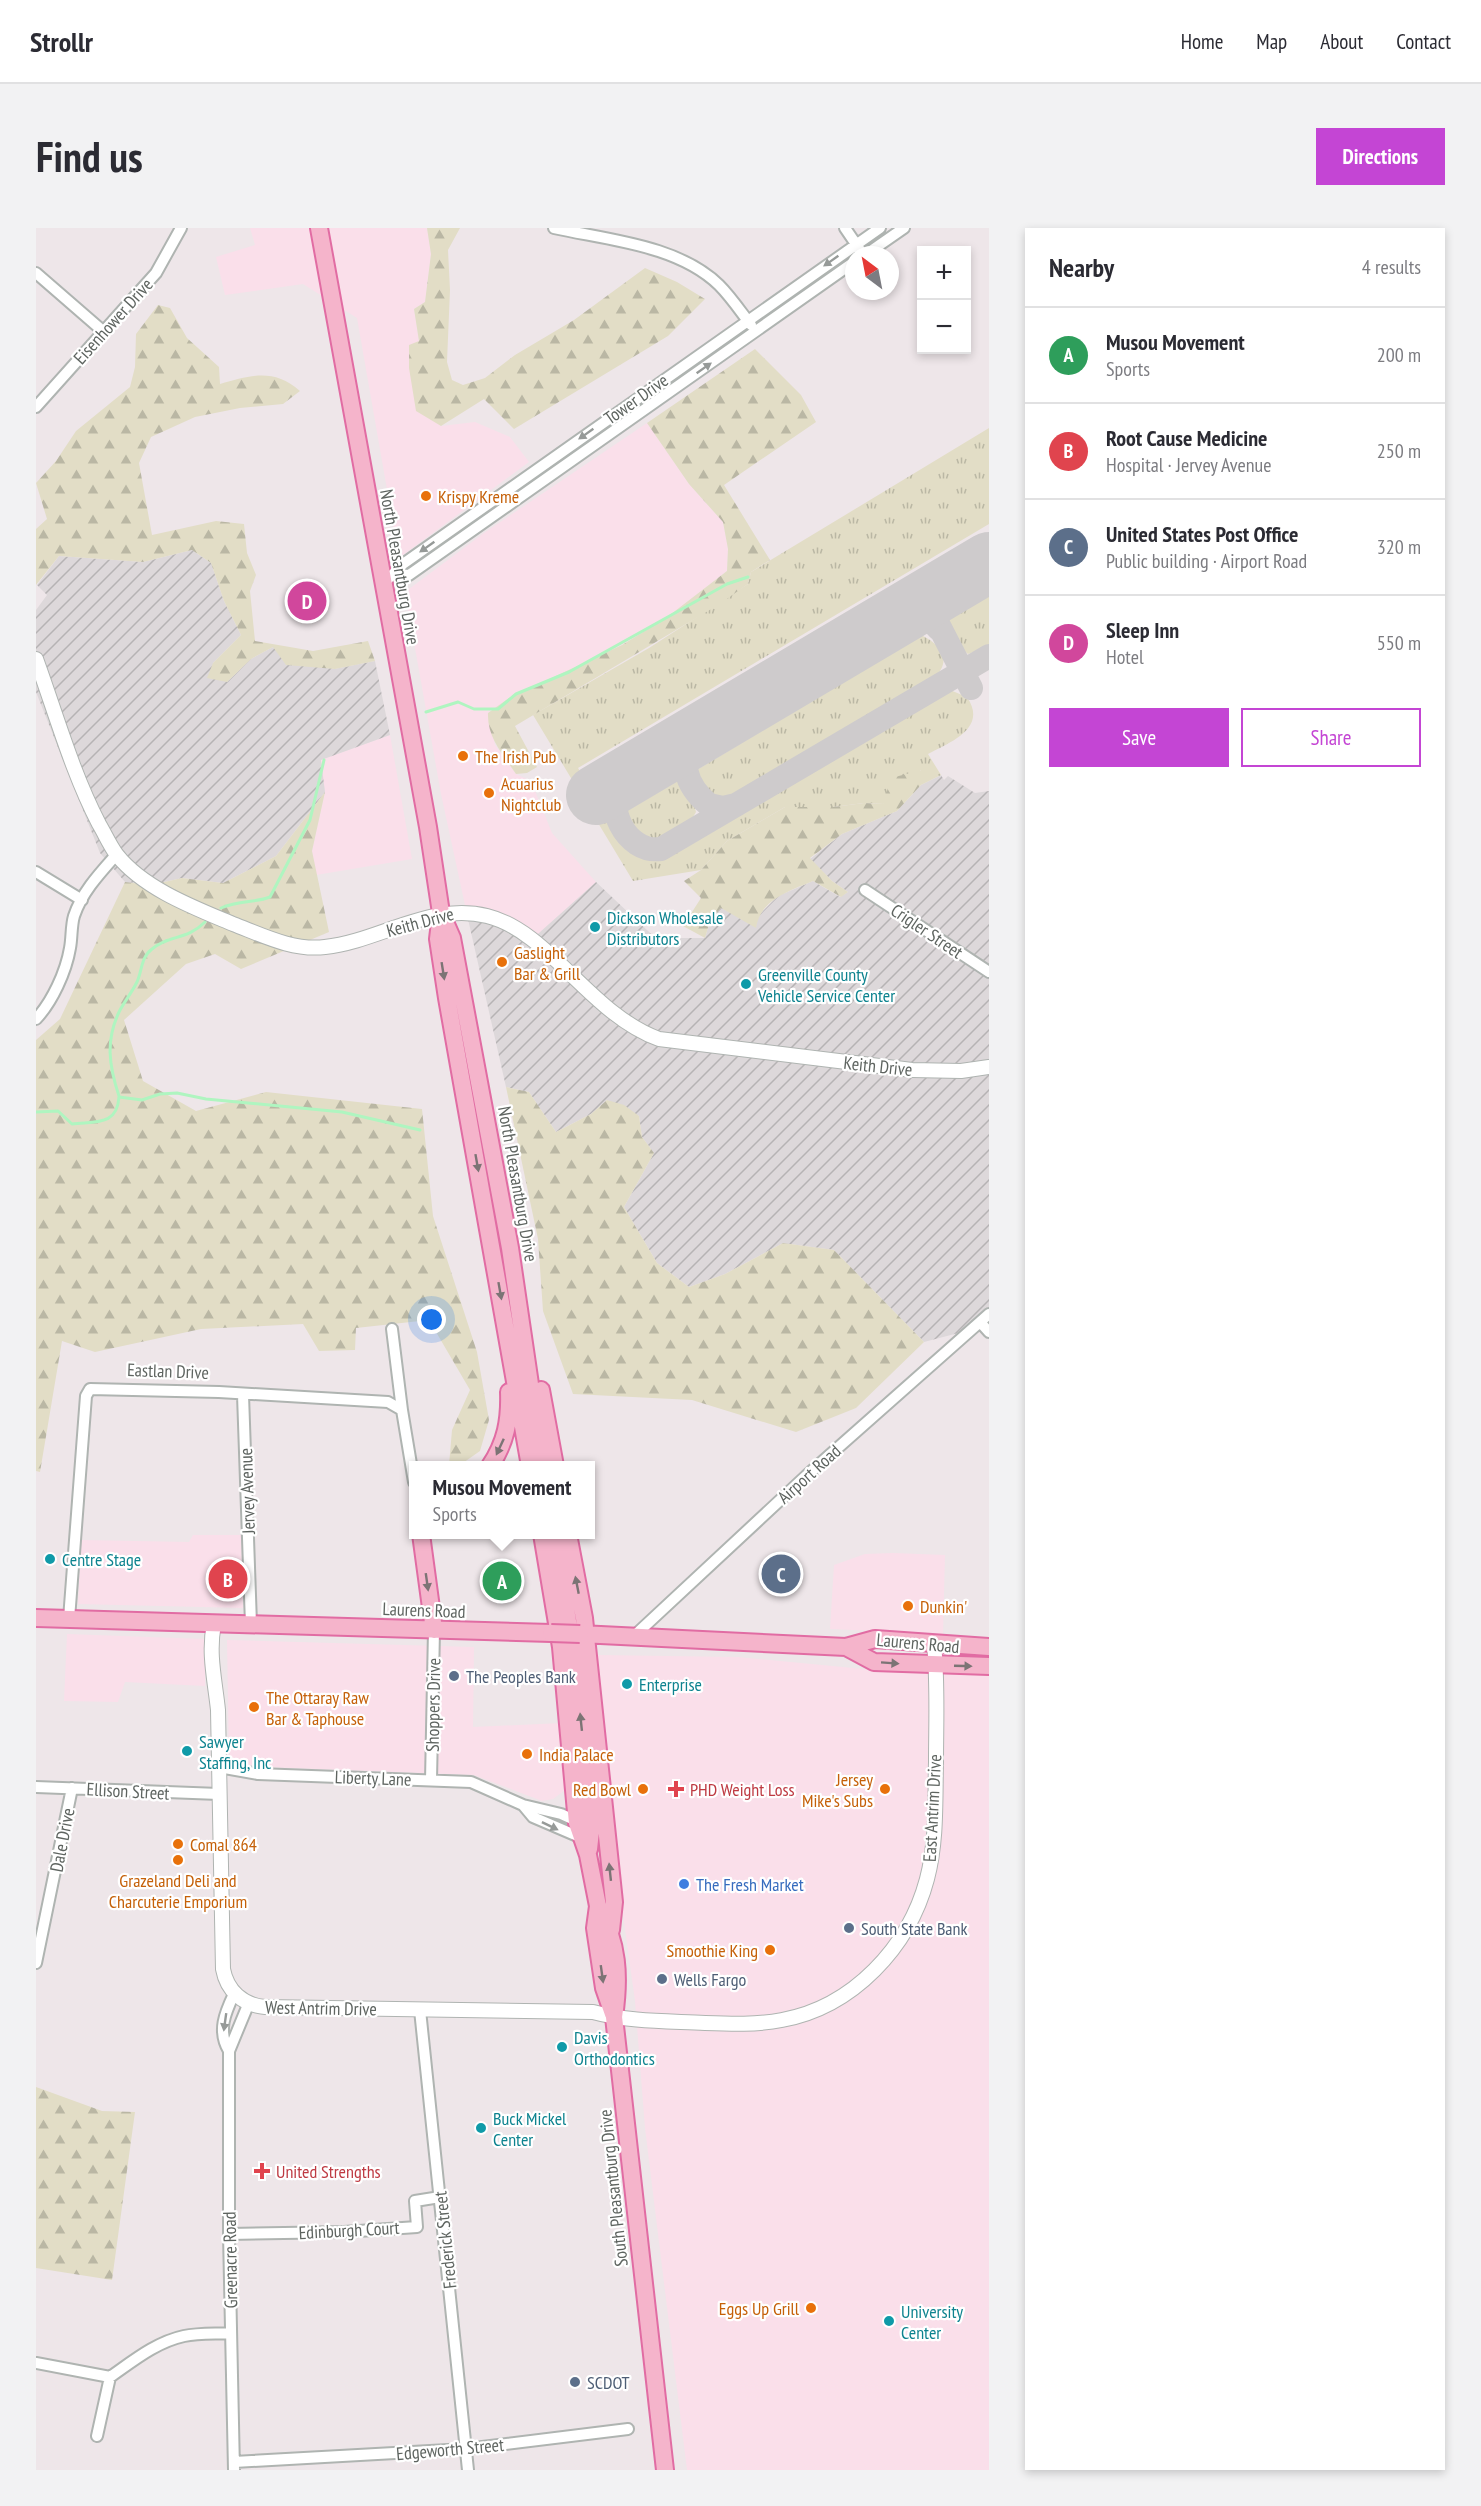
<!DOCTYPE html>
<meta charset="utf-8">
<style>
body{margin:0;font-family:"PT Sans Narrow",sans-serif;background:#f2f2f3;color:#2b2b33}
.controls{position:absolute;right:18px;top:18px;display:grid;overflow:hidden;border-radius:0px;box-shadow:0 3px 9px #0003}
.controls button{width:54px;height:54px;display:grid;place-items:center;padding:0;border:0;border-bottom:2px solid #e1e1e2;background:#fff;color:#2b2b33;font:30px sans-serif}
.compass{position:absolute;left:809px;top:18px;width:54px;height:54px;border-radius:50%;background:#fff;box-shadow:0 3px 9px #0003;rotate:328deg}
.you{position:absolute;left:396px;top:1092px;width:21px;height:21px;margin:-15px;border:4px solid #fff;border-radius:50%;background:#1a73e8;box-shadow:0 0 0 9px #1a73e833}
.badge{display:grid;place-items:center;width:39px;height:39px;border-radius:50%;background:#c445d4;color:#fff;font-size:20px;font-weight:700}
.pin{position:absolute;translate:-50% -50%;border:3px solid #fff;box-shadow:0 2px 6px #0006}
.popup{position:absolute;left:373px;top:1233px;width:186px;height:78px;box-sizing:border-box;display:grid;place-content:center;border-radius:0px;background:#fff;filter:drop-shadow(0 2px 4px #0005);font-size:20px;white-space:nowrap;color:#7c7c81}
.popup b{font-size:22px;color:#2b2b33}
.popup::after{content:'';position:absolute;left:50%;top:100%;margin-left:-12px;border:12px solid transparent;border-top-color:#fff}
.list{margin:0;padding:0;list-style:none}
h2{display:flex;justify-content:space-between;align-items:center;height:78px;margin:0;padding:0 24px;font-size:26px}
h2 small{font-size:20px;font-weight:400;color:#7c7c81}
.list li{display:grid;grid-template-columns:39px 1fr auto;gap:18px;align-items:center;box-sizing:border-box;height:96px;padding:0 24px;border-top:2px solid #e1e1e2}
.list b{display:block;font-size:22px;white-space:nowrap}
.list p{margin:0;font-size:20px;white-space:nowrap;color:#7c7c81}
.list em{font-size:20px;font-style:normal;color:#7c7c81}
.actions{display:flex;gap:12px;padding:18px 24px}
.actions a{flex:1;padding:14px 0;border:2px solid #c445d4;border-radius:0px;text-align:center;font-size:21px;color:#c445d4}
.actions .main{background:#c445d4;color:#fff}
.map{position:relative;flex:none;width:953px;height:2242px;overflow:hidden;border-radius:0px}
header{display:flex;align-items:center;gap:36px;box-sizing:border-box;height:84px;padding:0 30px;background:#fff;border-bottom:2px solid #e1e1e2}
header strong{font-size:28px}
nav{display:flex;gap:33px;margin-inline-start:auto;font-size:21px}
.intro{display:flex;align-items:center;justify-content:space-between;box-sizing:border-box;height:144px;padding:0 36px}
h1{margin:0;font-size:42px}
.button{padding:15px 27px;border-radius:0px;background:#c445d4;color:#fff;font-size:21px;font-weight:700}
main{display:flex;gap:36px;padding:0 36px}
aside{flex:1;background:#fff;border-radius:0px;box-shadow:0 3px 9px #0003}
.map>svg:first-child{display:block}
</style>
<header>
<strong>Strollr</strong>
<nav><a>Home</a><a>Map</a><a>About</a><a>Contact</a></nav>
</header>
<div class="intro"><h1>Find us</h1><a class="button">Directions</a></div>
<main>
<div class="map">
<svg width="953" height="2242" viewBox="0 0 953 2242">
<defs>
<pattern id="industrial-furrows" width="10" height="10" patternUnits="userSpaceOnUse" patternTransform="scale(1.5)"><rect width="10" height="10" fill="#ddd8da"/><path d="M-1 1l2-2M0 10L10 0M9 11l2-2" fill="none" stroke="#b6b3b4"/></pattern>
<pattern id="grass-tufts" width="24" height="20" patternUnits="userSpaceOnUse" patternTransform="scale(1.5)"><rect width="24" height="20" fill="#e2ddc6"/><path d="M3 7l-1-3M5 7V3M7 7l1-3M15 17l-1-3M17 17v-4M19 17l1-3" fill="none" stroke="#bab7a4"/></pattern>
<pattern id="forest-firs" width="22" height="20" patternUnits="userSpaceOnUse" patternTransform="scale(1.5)"><rect width="22" height="20" fill="#e2ddc6"/><path d="M5 1l3.5 6h-7zM16 11l3.5 6h-7z" fill="#bab7a4"/></pattern>
</defs>
<rect width="100%" height="100%" fill="#eee6e9"/>
<path fill="#fadfea" d="M214,0H391L395,26L389,74L378,81L383,113L405,198L439,194L474,209L493,234L363,330L321,90L267,56L189,67L180,29L219,17Z
M611,195L653,256L687,294L692,321L691,343L630,390L586,417L473,470L452,485L459,517L480,546L495,553L516,605L560,654L494,714L432,691L405,566L369,364L448,305Z
M354,507L376,631L280,647L276,623L289,564L284,532Z
M157,1307H205L207,1380L42,1376L45,1312L153,1314Z
M857,1325L909,1327L907,1406L794,1401L798,1337L829,1326Z
M31,1406L169,1411V1458L89,1454L82,1474L28,1473Z
M191,1412L438,1419L437,1499L526,1495L529,1562L517,1571L506,1573L438,1547L229,1539L193,1534Z
M561,1427L702,1429L859,1444L953,1443V2242H651L609,1900L599,1773L586,1680Z"/>
<path fill="url(#industrial-furrows)" d="M156,322L175,335L188,373L205,407L177,435L191,454L215,431L237,419L298,441L339,433L354,507L285,532L289,564L240,628L187,655L146,650L115,657L89,654L64,625L0,464V382L11,367L1,357L23,328L107,334Z
M905,547L908,552L912,548L939,565L953,563V1097L888,1114L798,1022L747,1015L689,1046L653,1059L621,1035L588,979L618,925L606,909L603,888L571,872L555,886L520,904L493,864L470,859L432,691L466,696L494,713L560,654L629,719L635,710H669L674,693L685,680L695,685L722,688L742,668L777,653L804,669L812,664L796,653L774,631L806,606L861,583L885,557Z"/>
<path fill="url(#grass-tufts)" d="M953,200V296L542,540L591,619C603,628 611,631 626,629L914,462L931,469C952,500 915,514 892,526L905,547L885,557V542L847,576L828,575L797,579H749L691,613L665,642L597,653L497,487L613,420L712,356L715,344Z
M953,367V418L932,426C919,416 915,408 912,392Z
M885,407C907,418 917,433 896,452L696,570C676,577 665,560 659,543Z
M643,552L656,569L660,584C655,594 646,600 636,605C609,618 599,609 589,584Z"/>
<path fill="url(#forest-firs)" d="M391,0H424L412,22L414,62L411,134L416,152L427,157L449,150L479,127L538,92L609,40L641,54L669,71L632,108L478,201L448,171L405,198L380,183L373,140V117L383,113L378,81L389,74L395,26Z
M122,77L134,80L151,110L183,139L184,156C215,147 238,140 264,163L247,176L204,180L159,189L115,209L103,235L116,307L180,293L208,296L211,325L220,347L214,363L219,413L277,423L332,413L339,433L299,441L250,437L237,419L215,431L191,454L171,450L177,435L205,407L188,373L175,335L156,322L107,334L23,328L0,357V301L11,291L0,255L20,233L40,203L94,159L99,139L100,106Z
M719,121L765,167L780,194L688,257L734,332L715,344L712,356L682,377L479,498L501,539L491,545L480,546C467,526 451,510 452,485L473,470L586,417L630,390L691,343L692,321L687,294L653,256L611,195Z
M886,542L885,557L861,583L806,606L774,630L796,653L812,664L805,669L777,653C753,663 724,672 720,700L685,680L674,693L669,710L647,698L665,670L648,653L665,642L691,613L749,579H797L828,575L847,576L855,550Z
M289,564L276,623L293,704L205,741L179,726L150,736L88,792L107,853L160,883L230,864L386,881L397,988L441,1124L453,1192L444,1223L424,1237H413L416,1202L434,1162L393,1092L320,1100L319,1122L283,1123L267,1096L165,1101L59,1124L26,1113L4,1244L0,1243V812L24,791L89,654L115,657L146,650L187,655L240,628Z
M470,859L493,864L520,904L555,886L571,872L588,877L603,888L606,909L618,925L588,979L621,1035L653,1059L689,1046L747,1015L798,1022L888,1114L820,1180L760,1204L656,1172L537,1166L507,1083L502,1011Z
M0,1859L66,1883L99,1884L76,2052L0,2040Z"/>
<g fill="none" stroke-linecap="round" stroke-linejoin="round">
<path stroke="#aff5c0" stroke-width="3" d="M390,484L422,474L438,481H462L480,466L533,444L691,356L712,349
M185,680C203,672 219,675 234,669L274,592L288,532
M83,868C73,838 69,812 84,782C89,773 96,764 101,754C106,743 105,729 116,721C134,706 150,713 169,694
M0,884L22,883L36,896C60,893 81,898 83,869L106,872L124,866L141,865L170,871L306,884L384,902"/>
<path stroke="#cecbcc" stroke-width="24" d="M912,358L900,373L899,390L935,460
M862,388C880,383 891,388 903,401
M663,506C639,529 650,558 673,577L687,580L700,577
M590,550C564,575 590,626 625,621L953,428"/>
<path stroke="#cecbcc" stroke-width="60" d="M560,567L953,334"/>
<defs>
<path id="minor" d="M518,0C572,12 642,17 683,57C695,69 705,84 715,97
M809,0L824,22
M829,27L868,0
M0,45L68,104
M0,179L120,45L145,0
M360,346L373,347L818,34
M347,356L367,336L844,0
M0,644L46,672
M829,662L953,744
M0,791C16,774 30,744 34,720C36,710 35,698 38,688C46,664 64,645 80,627
M944,1094L953,1104
M356,1101L366,1182
M207,1167L215,1396
M33,1391L50,1168L54,1161L183,1164L352,1174L366,1182L378,1254
M597,1409L770,1248L953,1086
M183,1539L222,1546L435,1554L487,1577L525,1586L545,1595
M395,1552L398,1402
M0,1559L183,1566
M487,1577L497,1589L546,1610
M0,1735L36,1560
M384,1782L432,2242
M193,1823C181,1803 189,1785 198,1766
M193,2006L308,2004L381,1999L379,1973L404,1969
M0,2135L74,2149C97,2133 120,2114 148,2108C163,2105 180,2106 195,2105
M61,2208L74,2149
M198,2234L430,2221L592,2201
M198,2242L193,2006V1823L212,1777"/>
<path id="tertiary" d="M0,431C20,486 36,544 63,596C69,606 74,618 81,627C108,661 159,680 197,696C226,707 257,723 289,719C344,713 394,674 451,688C513,703 554,786 623,811L876,842L925,843L953,839
M178,1396C172,1425 179,1453 182,1482L187,1741C191,1763 207,1777 229,1779L557,1784C594,1794 631,1793 669,1795C695,1796 721,1797 746,1792C817,1779 873,1719 891,1651C901,1613 899,1573 900,1534C900,1494 902,1456 898,1416"/>
<path id="primary" d="M283,0L392,599L405,685L416,710L474,1020L506,1238
M405,686L402,711L411,770L494,1238
M505,1162L519,1238
M454,1238C470,1214 474,1192 473,1164
M385,1306L398,1402
M506,1306L525,1419L541,1595L552,1627L562,1678L559,1700L568,1760L577,1786
M518,1306L536,1418L556,1594L553,1621
M532,1306L548,1390L578,1674L575,1702
M0,1390L515,1405
M544,1406L810,1419L839,1411L953,1419
M810,1419L838,1434L953,1438
M562,1678C582,1715 584,1748 578,1789L629,2242"/>
</defs>
<use href="#minor" stroke="#afb4b1" stroke-width="14"/>
<use href="#tertiary" stroke="#afb4b1" stroke-width="16"/>
<use href="#primary" stroke="#e16ca3" stroke-width="20"/>
<use href="#minor" stroke="#fff" stroke-width="10"/>
<use href="#tertiary" stroke="#fff" stroke-width="14"/>
<use href="#primary" stroke="#f5b4cb" stroke-width="16"/>
<defs>
<path id="primary-bridge" d="M515,1405L544,1406"/>
</defs>
<use href="#primary-bridge" stroke="#e16ca3" stroke-width="20" stroke-linecap="butt"/>
<use href="#primary-bridge" stroke="#f5b4cb" stroke-width="16"/>
</g>
<defs><path id="oneway-solid" d="M-6-.8H1V-3.2L6.5 0L1 3.2V.8H-6Z" transform="scale(1.5)"/></defs>
<g fill="#969a98">
<use href="#oneway-solid" transform="translate(795 33) rotate(145)"/>
<use href="#oneway-solid" transform="translate(668 140) rotate(-35)"/>
<use href="#oneway-solid" transform="translate(550 206) rotate(145)"/>
<use href="#oneway-solid" transform="translate(391 319) rotate(145)"/>
<use href="#oneway-solid" transform="translate(514 1598) rotate(26)"/>
<use href="#oneway-solid" transform="translate(189 1794) rotate(98)"/>
</g>
<g fill="#7c7475">
<use href="#oneway-solid" transform="translate(407 743) rotate(81)"/>
<use href="#oneway-solid" transform="translate(441 935) rotate(80)"/>
<use href="#oneway-solid" transform="translate(464 1063) rotate(80)"/>
<use href="#oneway-solid" transform="translate(464 1219) rotate(115)"/>
<use href="#oneway-solid" transform="translate(391 1354) rotate(82)"/>
<use href="#oneway-solid" transform="translate(541 1357) rotate(-101)"/>
<use href="#oneway-solid" transform="translate(854 1435) rotate(4)"/>
<use href="#oneway-solid" transform="translate(927 1438) rotate(2)"/>
<use href="#oneway-solid" transform="translate(545 1494) rotate(-96)"/>
<use href="#oneway-solid" transform="translate(574 1644) rotate(-96)"/>
<use href="#oneway-solid" transform="translate(566 1746) rotate(82)"/>
</g>
<g fill="#e8710a" stroke="#fff" stroke-width="2">
<circle cx="390" cy="268" r="6"/>
<circle cx="427" cy="528" r="6"/>
<circle cx="453" cy="565" r="6"/>
<circle cx="466" cy="734" r="6"/>
<circle cx="872" cy="1378" r="6"/>
<circle cx="218" cy="1479" r="6"/>
<circle cx="491" cy="1526" r="6"/>
<circle cx="607" cy="1561" r="6"/>
<circle cx="849" cy="1561" r="6"/>
<circle cx="142" cy="1616" r="6"/>
<circle cx="142" cy="1632" r="6"/>
<circle cx="734" cy="1722" r="6"/>
<circle cx="775" cy="2080" r="6"/>
</g>
<g fill="#0f9aa8" stroke="#fff" stroke-width="2">
<circle cx="559" cy="699" r="6"/>
<circle cx="710" cy="756" r="6"/>
<circle cx="14" cy="1331" r="6"/>
<circle cx="591" cy="1456" r="6"/>
<circle cx="151" cy="1523" r="6"/>
<circle cx="526" cy="1819" r="6"/>
<circle cx="445" cy="1900" r="6"/>
<circle cx="853" cy="2093" r="6"/>
</g>
<g fill="#5c6f8a" stroke="#fff" stroke-width="2">
<circle cx="418" cy="1448" r="6"/>
<circle cx="813" cy="1700" r="6"/>
<circle cx="626" cy="1751" r="6"/>
<circle cx="539" cy="2154" r="6"/>
</g>
<g fill="#e0444e" stroke="#fff" stroke-width="2">
<path d="M637 1552h6v6h6v6h-6v6h-6v-6h-6v-6h6z"/>
<path d="M223 1934h6v6h6v6h-6v6h-6v-6h-6v-6h6z"/>
</g>
<circle fill="#3f7fe0" stroke="#fff" stroke-width="2" cx="648" cy="1656" r="6"/>
<g text-anchor="middle" dominant-baseline="central" stroke-width="4.5" stroke-linejoin="round" paint-order="stroke">
<g font-size="18" fill="#5e6460" stroke="#fff">
<text transform="translate(77 93) rotate(-48)">Eisenhower Drive</text>
<text transform="translate(600 171) rotate(-35)">Tower Drive</text>
<text transform="translate(364 339) rotate(80)">North Pleasantburg Drive</text>
<text transform="translate(384 694) rotate(-15)">Keith Drive</text>
<text transform="translate(891 703) rotate(34)">Crigler Street</text>
<text transform="translate(842 838) rotate(6)">Keith Drive</text>
<text transform="translate(482 956) rotate(80)">North Pleasantburg Drive</text>
<text transform="translate(132 1143) rotate(2)">Eastlan Drive</text>
<text transform="translate(773 1246) rotate(-42)">Airport Road</text>
<text transform="translate(211 1263) rotate(-92)">Jervey Avenue</text>
<text transform="translate(388 1382) rotate(2)">Laurens Road</text>
<text transform="translate(882 1415) rotate(5)">Laurens Road</text>
<text transform="translate(397 1477) rotate(-89)">Shoppers Drive</text>
<text transform="translate(337 1550) rotate(2)">Liberty Lane</text>
<text transform="translate(92 1563) rotate(3)">Ellison Street</text>
<text transform="translate(896 1580) rotate(-87)">East Antrim Drive</text>
<text transform="translate(26 1612) rotate(-79)">Dale Drive</text>
<text transform="translate(285 1780) rotate(1)">West Antrim Drive</text>
<text transform="translate(577 1960) rotate(-96)">South Pleasantburg Drive</text>
<text transform="translate(313 2002) rotate(-3)">Edinburgh Court</text>
<text transform="translate(409 2012) rotate(-96)">Frederick Street</text>
<text transform="translate(194 2032) rotate(-91)">Greenacre Road</text>
<text transform="translate(414 2221) rotate(-5)">Edgeworth Street</text>
</g>
<g font-size="18" fill="#c56008" stroke="#fff" text-anchor="start">
<text x="402" y="268">Krispy Kreme</text>
<text x="439" y="528">The Irish Pub</text>
<text x="465" y="555">Acuarius<tspan x="465" dy="21">Nightclub</tspan></text>
<text x="478" y="724">Gaslight<tspan x="478" dy="21">Bar &amp; Grill</tspan></text>
<text x="884" y="1378">Dunkin'</text>
<text x="230" y="1469">The Ottaray Raw<tspan x="230" dy="21">Bar &amp; Taphouse</tspan></text>
<text x="503" y="1526">India Palace</text>
<text x="837" y="1551" text-anchor="end">Jersey<tspan x="837" dy="21">Mike's Subs</tspan></text>
<text x="595" y="1561" text-anchor="end">Red Bowl</text>
<text x="154" y="1616">Comal 864</text>
<text x="142" y="1652" text-anchor="middle">Grazeland Deli and<tspan x="142" dy="21">Charcuterie Emporium</tspan></text>
<text x="722" y="1722" text-anchor="end">Smoothie King</text>
<text x="763" y="2080" text-anchor="end">Eggs Up Grill</text>
</g>
<g font-size="18" fill="#0d838f" stroke="#fff" text-anchor="start">
<text x="571" y="689">Dickson Wholesale<tspan x="571" dy="21">Distributors</tspan></text>
<text x="722" y="746">Greenville County<tspan x="722" dy="21">Vehicle Service Center</tspan></text>
<text x="26" y="1331">Centre Stage</text>
<text x="603" y="1456">Enterprise</text>
<text x="163" y="1513">Sawyer<tspan x="163" dy="21">Staffing, Inc</tspan></text>
<text x="538" y="1809">Davis<tspan x="538" dy="21">Orthodontics</tspan></text>
<text x="457" y="1890">Buck Mickel<tspan x="457" dy="21">Center</tspan></text>
<text x="865" y="2083">University<tspan x="865" dy="21">Center</tspan></text>
</g>
<g font-size="18" fill="#4e5e75" stroke="#fff" text-anchor="start">
<text x="430" y="1448">The Peoples Bank</text>
<text x="825" y="1700">South State Bank</text>
<text x="638" y="1751">Wells Fargo</text>
<text x="551" y="2154">SCDOT</text>
</g>
<g font-size="18" fill="#be3a42" stroke="#fff" text-anchor="start">
<text x="654" y="1561">PHD Weight Loss</text>
<text x="240" y="1943">United Strengths</text>
</g>
<g font-size="18" fill="#366cbe" stroke="#fff" text-anchor="start">
<text x="660" y="1656">The Fresh Market</text>
</g>
</g>
</svg>
<div class="controls">
<button>+</button>
<button>−</button>
</div>
<svg class="compass" viewBox="-18 -18 36 36"><path d="M0-13l5 13h-10z" fill="#e53935"/><path d="M0 13l5-13h-10z" fill="#7c7c81"/></svg>
<div class="you"></div>
<div class="pin badge" style="left:466px;top:1353px;background:#2e9e5b">A</div>
<div class="popup"><b>Musou Movement</b>Sports</div>
<div class="pin badge" style="left:192px;top:1351px;background:#e0444e">B</div>
<div class="pin badge" style="left:745px;top:1346px;background:#5c6f8a">C</div>
<div class="pin badge" style="left:271px;top:373px;background:#d1479c">D</div>
</div>
<aside>
<h2>Nearby<small>4 results</small></h2>
<ul class="list">
<li><span class="badge" style="background:#2e9e5b">A</span><div><b>Musou Movement</b><p>Sports</p></div><em>200 m</em></li>
<li><span class="badge" style="background:#e0444e">B</span><div><b>Root Cause Medicine</b><p>Hospital · Jervey Avenue</p></div><em>250 m</em></li>
<li><span class="badge" style="background:#5c6f8a">C</span><div><b>United States Post Office</b><p>Public building · Airport Road</p></div><em>320 m</em></li>
<li><span class="badge" style="background:#d1479c">D</span><div><b>Sleep Inn</b><p>Hotel</p></div><em>550 m</em></li>
</ul>
<div class="actions"><a class="main">Save</a><a>Share</a></div>
</aside>
</main>
